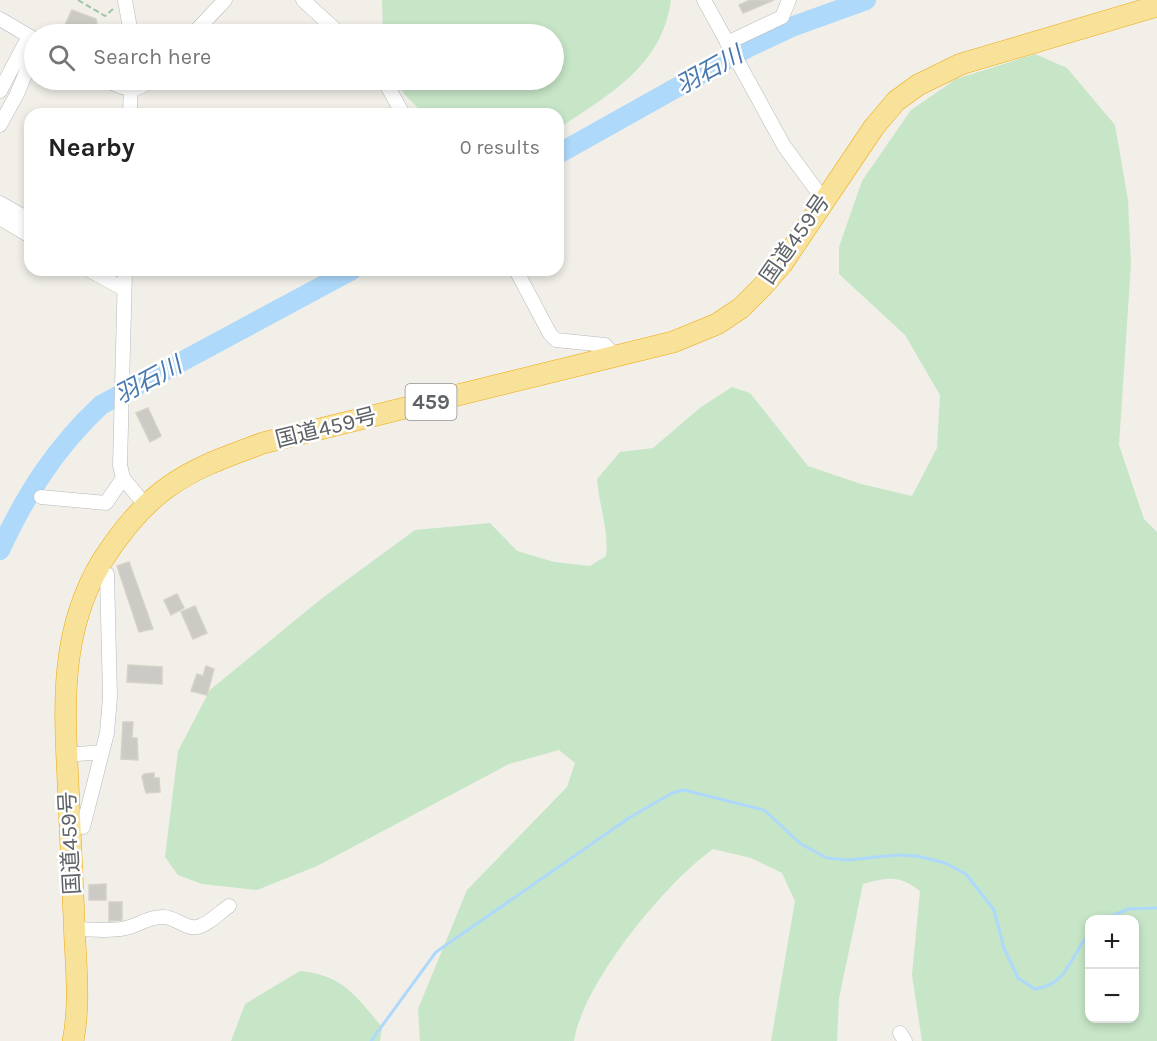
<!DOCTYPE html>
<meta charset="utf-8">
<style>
body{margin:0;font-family:Karla,"Noto Sans JP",sans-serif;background:#f6f6f6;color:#222}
.controls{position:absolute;right:18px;bottom:18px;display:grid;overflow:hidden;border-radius:12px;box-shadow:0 3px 9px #0003}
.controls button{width:54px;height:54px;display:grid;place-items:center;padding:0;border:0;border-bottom:2px solid #e0e0e0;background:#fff;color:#222;font:30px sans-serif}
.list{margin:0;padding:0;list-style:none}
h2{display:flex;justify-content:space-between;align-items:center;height:78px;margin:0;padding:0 24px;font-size:26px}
h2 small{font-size:20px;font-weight:400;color:#767676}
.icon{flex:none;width:33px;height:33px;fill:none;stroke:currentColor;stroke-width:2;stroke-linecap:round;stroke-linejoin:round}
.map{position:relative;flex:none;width:1157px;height:1041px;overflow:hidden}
.search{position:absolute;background:#fff;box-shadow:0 3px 9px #0003;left:24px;top:24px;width:540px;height:66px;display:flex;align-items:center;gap:15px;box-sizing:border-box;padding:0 21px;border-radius:33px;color:#767676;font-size:22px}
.panel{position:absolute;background:#fff;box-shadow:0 3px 9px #0003;left:24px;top:108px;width:540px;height:168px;border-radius:18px}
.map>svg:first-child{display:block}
</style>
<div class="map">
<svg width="1157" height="1041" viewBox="0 0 1157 1041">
<rect width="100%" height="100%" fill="#f1efe8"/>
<path fill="#c6e6c7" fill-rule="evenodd" d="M382,0H671C662,67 609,94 558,129V114H424L405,95L397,80H554V34H383Z
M1035,54L1067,68L1115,125L1128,200L1131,263L1119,445L1144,519L1157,532V1041H922L912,975L920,891C899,875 889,877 863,884L839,998L837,1041H771L795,901L782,873L751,858L713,849C665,883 583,983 574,1041H420L418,1009L467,890L567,787L575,763L559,750L509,764L317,866L257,890L202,884L178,875L165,857L178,751L210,690L321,599L415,530L490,523L517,551L554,562L590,566L606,556C609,530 599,505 597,479L620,452L653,448L701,407L732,387L750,393L808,466L861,484L912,496L937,448L940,395L905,335L839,274V247L862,181L911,110L956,79ZM1090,920H1134V1018H1090Z
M300,971C343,975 356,996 382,1027L380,1041H231L245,1004Z"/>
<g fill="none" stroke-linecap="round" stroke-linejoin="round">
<path stroke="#aed9fb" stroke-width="3" d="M1102,920L1128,909L1157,908
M371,1041L436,952L629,818L672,793L684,790L764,810L801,844L827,858L848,860L897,855L917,856L945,863L966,874L994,910L1004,948L1018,978L1035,989C1069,984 1070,955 1090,933"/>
<path stroke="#aed9fb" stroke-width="20" d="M558,154L749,47L794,26L866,0
M0,550C26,494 56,447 101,405L352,270"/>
</g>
<path fill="#cccac4" stroke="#d5d1c7" stroke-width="1.5" d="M750,0H774L743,13L739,5Z
M72,10L96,19L99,34H80L64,27Z
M148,408L161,436L150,442L136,413Z
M129,562L153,629L139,632L117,566Z
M177,594L184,608L171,615L164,600Z
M195,606L207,633L193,639L181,612Z
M128,665L162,667V684L127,682Z
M206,666L214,669L207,695L191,691L197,674L203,676Z
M123,722H133L132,738H137L138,760L121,759Z
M154,773V778H159L160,792L146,793L142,777L144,774Z
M106,884V900H89V885Z
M109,902H122V920L109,921Z"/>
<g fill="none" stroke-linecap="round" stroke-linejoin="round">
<defs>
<path id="minor" d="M125,0L131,34
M303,0L340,34
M704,0L784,146L823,199
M0,19L34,39
M193,34L225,0
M727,43L782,17L789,0
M106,80C122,88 136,95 150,80
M384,80L403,114
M0,91L29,36
M130,114L131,80
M0,125L17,94L34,53
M0,203L30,220
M0,218L30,236
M89,270L124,289
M125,270L120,465L123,478L146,506
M516,270L550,334L556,340L605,345L614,356
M41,497L106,503L123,478
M66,755L102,752
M83,827L107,733L110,697L107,574
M74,929C91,929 110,932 126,928C139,925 148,917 162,917C175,916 184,929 197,927C208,925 220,912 229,906
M900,1033L905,1041"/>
<path id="highway" d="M73,1041C81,1001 75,959 74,918C72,873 70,827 68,782C64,704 60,630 102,561C120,533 141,506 168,487C197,466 231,455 263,443L673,342L717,324L741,308L762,287L782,264L874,127L896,101L918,85L961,64L1157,6"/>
</defs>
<use href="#minor" stroke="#b5b8bc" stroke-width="15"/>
<use href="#highway" stroke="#eea90b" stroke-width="22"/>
<path stroke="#9ec5a9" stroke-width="2" stroke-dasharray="6 3" stroke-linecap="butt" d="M78,0L105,16L113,9"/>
<use href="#minor" stroke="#fff" stroke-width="14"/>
<use href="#highway" stroke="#f8e198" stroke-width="21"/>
</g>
<g text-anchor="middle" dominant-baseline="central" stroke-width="5" stroke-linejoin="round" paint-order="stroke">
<rect fill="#fff" stroke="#8f9295" stroke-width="1.5" x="405.5" y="384" width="51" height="36" rx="4.5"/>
<g font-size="21" font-weight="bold" fill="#5f6367">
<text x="431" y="402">459</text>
</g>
<g font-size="22" fill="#5f6367" stroke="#fff">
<text transform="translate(795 239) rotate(-55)">国道459号</text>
<text transform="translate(326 428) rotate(-14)">国道459号</text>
<text transform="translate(70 843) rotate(-93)">国道459号</text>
</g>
<g font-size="24" font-style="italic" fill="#4979ae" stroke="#fff">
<text transform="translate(709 70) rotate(-29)">羽石川</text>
<text transform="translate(148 380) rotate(-28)">羽石川</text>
</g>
</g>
</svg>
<div class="controls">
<button>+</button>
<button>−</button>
</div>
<div class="search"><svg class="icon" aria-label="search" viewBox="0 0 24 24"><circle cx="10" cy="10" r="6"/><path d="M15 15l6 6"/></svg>Search here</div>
<section class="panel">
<h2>Nearby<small>0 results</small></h2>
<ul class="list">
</ul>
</section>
</div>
